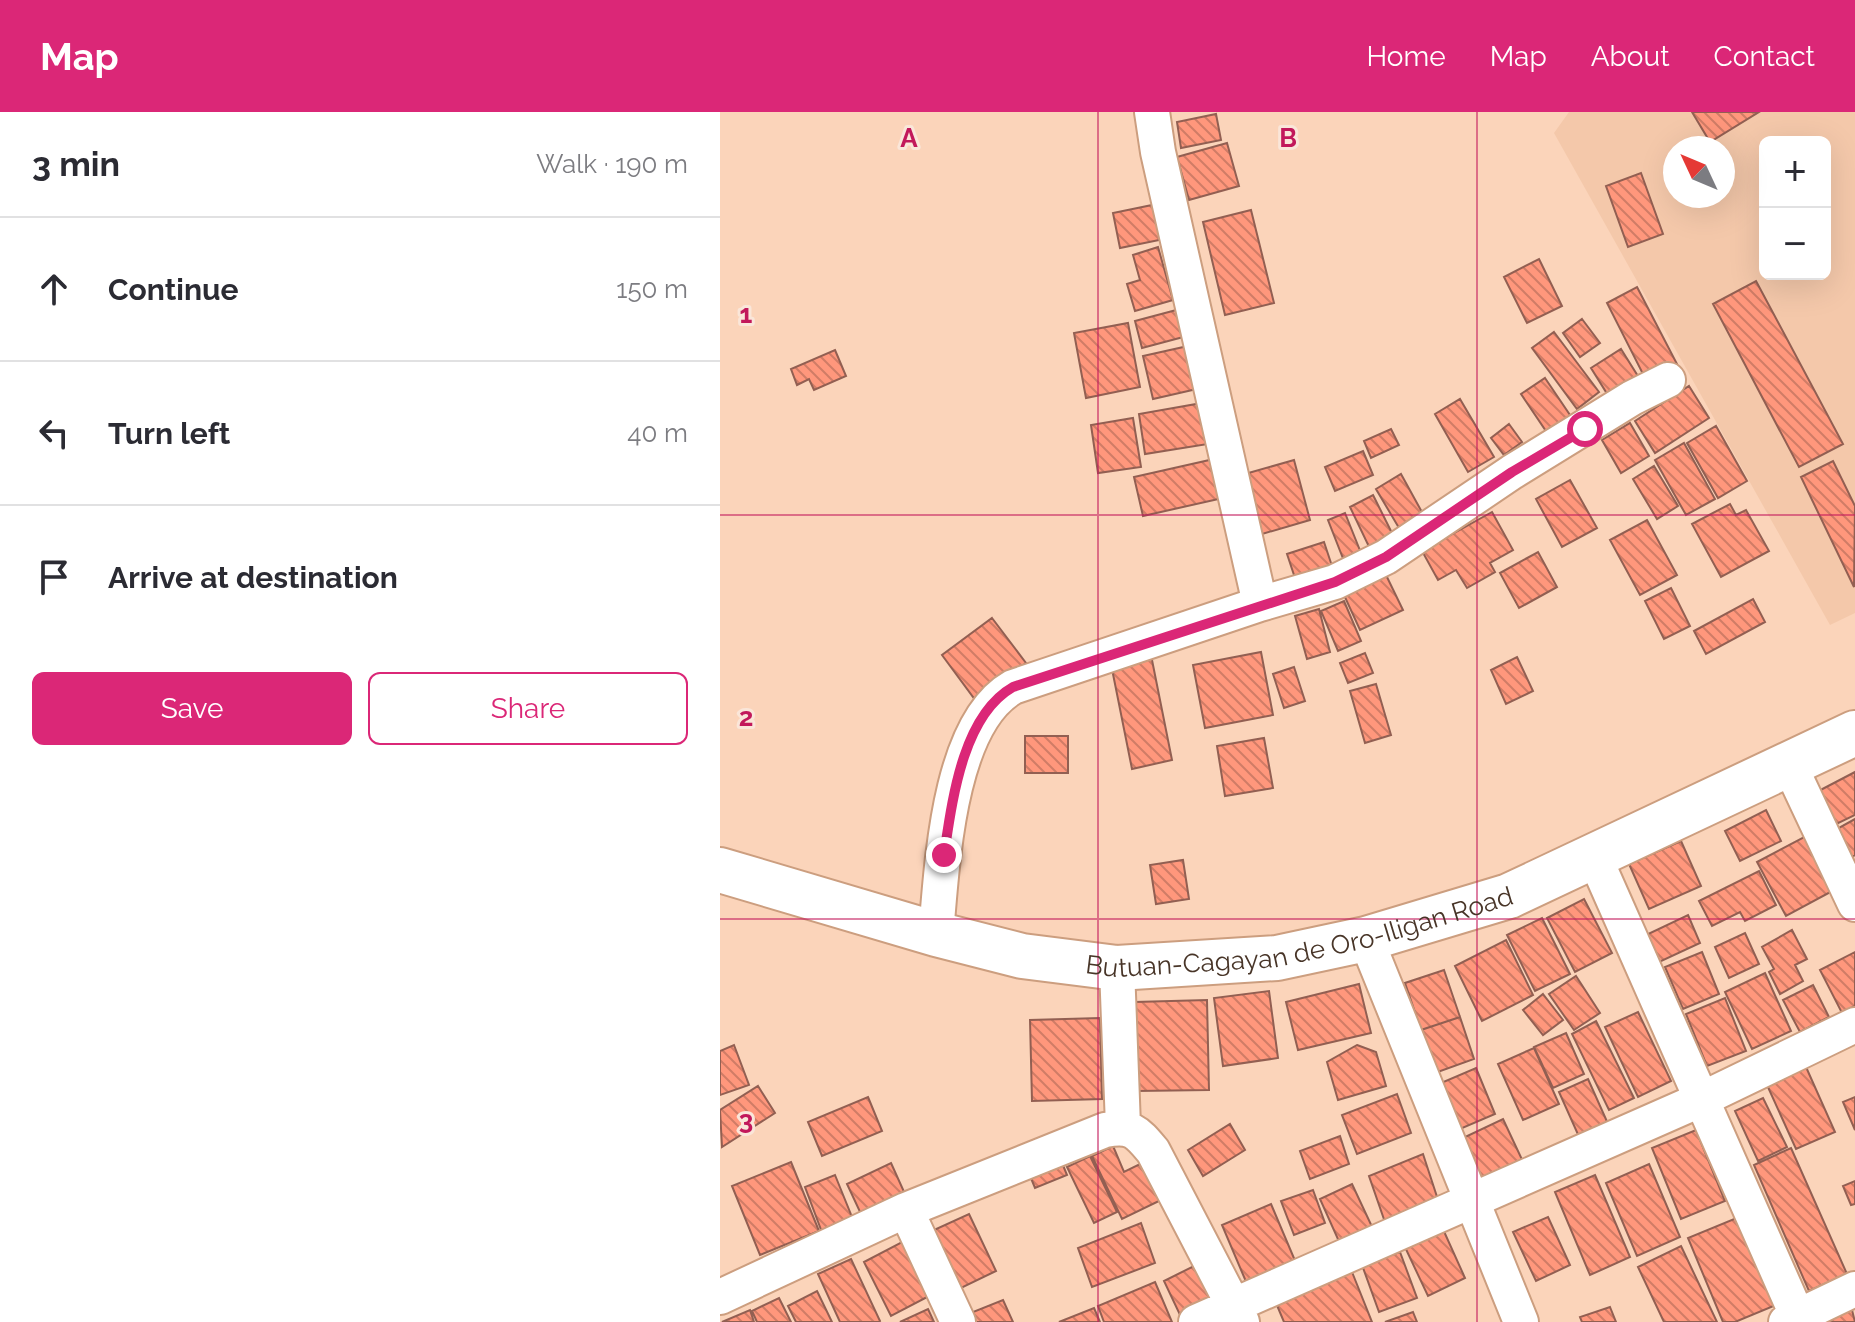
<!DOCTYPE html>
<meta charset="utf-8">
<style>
body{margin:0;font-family:Raleway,sans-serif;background:#f2f2f3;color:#2b2b33}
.controls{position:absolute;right:24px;top:24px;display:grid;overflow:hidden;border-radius:12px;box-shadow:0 8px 32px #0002}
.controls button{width:72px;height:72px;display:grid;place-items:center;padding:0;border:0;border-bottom:2px solid #e1e1e2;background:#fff;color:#2b2b33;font:40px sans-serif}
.compass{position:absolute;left:943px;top:24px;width:72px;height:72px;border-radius:50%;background:#fff;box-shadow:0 8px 32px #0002;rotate:314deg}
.stop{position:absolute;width:24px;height:24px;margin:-18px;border:6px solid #db2777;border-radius:50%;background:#fff}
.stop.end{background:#db2777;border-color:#fff;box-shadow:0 2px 8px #0008}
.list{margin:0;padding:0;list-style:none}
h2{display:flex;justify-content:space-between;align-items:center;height:104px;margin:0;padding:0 32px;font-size:34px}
h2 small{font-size:26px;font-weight:400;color:#7c7c81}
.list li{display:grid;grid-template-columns:52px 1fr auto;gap:24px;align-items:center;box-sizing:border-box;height:144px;padding:0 32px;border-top:2px solid #e1e1e2}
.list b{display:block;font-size:30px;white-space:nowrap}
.list em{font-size:26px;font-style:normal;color:#7c7c81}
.actions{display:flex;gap:16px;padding:24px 32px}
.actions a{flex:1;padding:18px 0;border:2px solid #db2777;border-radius:12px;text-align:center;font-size:28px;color:#db2777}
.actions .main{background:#db2777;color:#fff}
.icon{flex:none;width:44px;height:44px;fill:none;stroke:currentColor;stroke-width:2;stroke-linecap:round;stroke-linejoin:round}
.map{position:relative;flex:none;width:1135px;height:1210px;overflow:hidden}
header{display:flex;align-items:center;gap:48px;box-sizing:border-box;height:112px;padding:0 40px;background:#db2777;color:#fff}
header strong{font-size:38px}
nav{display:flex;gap:44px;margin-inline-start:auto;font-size:28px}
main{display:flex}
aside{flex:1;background:#fff}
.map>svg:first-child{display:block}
</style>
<header>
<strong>Map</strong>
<nav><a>Home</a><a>Map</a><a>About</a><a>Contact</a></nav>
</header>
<main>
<aside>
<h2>3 min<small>Walk · 190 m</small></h2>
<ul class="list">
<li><svg class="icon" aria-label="ahead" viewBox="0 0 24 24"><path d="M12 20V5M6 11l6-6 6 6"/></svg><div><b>Continue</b></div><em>150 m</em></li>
<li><svg class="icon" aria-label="left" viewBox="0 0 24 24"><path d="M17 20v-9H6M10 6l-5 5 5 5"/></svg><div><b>Turn left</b></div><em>40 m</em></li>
<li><svg class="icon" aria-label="arrive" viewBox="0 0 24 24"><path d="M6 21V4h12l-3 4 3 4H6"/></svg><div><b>Arrive at destination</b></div></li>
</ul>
<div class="actions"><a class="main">Save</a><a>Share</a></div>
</aside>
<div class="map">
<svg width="1135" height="1210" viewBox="0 0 1135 1210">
<defs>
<pattern id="building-back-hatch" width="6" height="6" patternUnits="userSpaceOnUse" patternTransform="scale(2)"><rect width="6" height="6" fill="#ff977c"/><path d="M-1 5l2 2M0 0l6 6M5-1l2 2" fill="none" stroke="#d07c66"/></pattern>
</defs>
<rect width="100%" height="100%" fill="#fbd4ba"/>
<path fill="#f4c8aa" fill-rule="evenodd" d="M849,0H1135V501L1110,513L834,21ZM1045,30H1105V162H1045ZM955,36H1003V84H955Z"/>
<path fill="url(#building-back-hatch)" stroke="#925f52" stroke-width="2" d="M972,0H1039L990,30Z
M496,2L501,28L461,36L457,10Z
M507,31L519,74L469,88L457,45Z
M921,61L943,122L908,135L886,74Z
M437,92L444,127L400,136L393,101Z
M531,98L554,191L505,203L483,110Z
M438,135L453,188L415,199L407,172L420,168L413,143Z
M819,147L842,194L807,211L784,165Z
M1036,169L1123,332L1079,355L993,192Z
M917,175L957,252L926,268L887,191Z
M460,197L467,224L422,236L415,209Z
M862,207L880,231L860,245L843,221Z
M408,211L420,275L366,286L354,221Z
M834,220L879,280L857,297L812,236Z
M468,234L477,277L433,287L423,244Z
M901,237L921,269L891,288L871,256Z
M115,238L126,264L94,278L89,267L77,273L71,257Z
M825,266L852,306L828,322L801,282Z
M969,274L989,306L935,341L915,309Z
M740,287L774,345L748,360L715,302Z
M482,291L488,332L425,342L419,302Z
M413,306L421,355L378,361L371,313Z
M910,311L929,344L901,361L882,328Z
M789,312L802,330L784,343L771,326Z
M996,314L1027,369L998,386L967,331Z
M671,317L679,333L651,346L644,329Z
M964,331L995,387L966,403L935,348Z
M643,339L653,363L615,379L605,355Z
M494,347L503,386L423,404L414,365Z
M574,348L590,408L542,422L525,362Z
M1113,349L1135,394L1134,475L1081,365Z
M934,354L958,394L937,407L913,367Z
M681,362L703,402L679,416L656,377Z
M850,368L877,416L842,435L816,387Z
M653,383L676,429L652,441L630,395Z
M1010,392L1016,403L1026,398L1049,439L1001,465L972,412Z
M772,400L793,438L770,451L775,460L747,476L736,458L718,468L702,439Z
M625,401L641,441L624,449L608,408Z
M927,408L957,463L920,483L890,428Z
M604,430L615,463L578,475L567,442Z
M818,440L837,475L799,496L780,461Z
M666,463L683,498L640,518L624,483Z
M951,476L970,514L944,527L925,489Z
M1033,487L1045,510L986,542L974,519Z
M624,489L641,529L618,539L601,499Z
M599,497L610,540L587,547L575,504Z
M272,506L306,551L256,589L222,543Z
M541,540L553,603L485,616L473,553Z
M645,541L653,561L628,571L620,551Z
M431,543L452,648L412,657L391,552Z
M797,545L813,579L786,592L771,558Z
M574,555L585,589L564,596L553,562Z
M656,572L671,623L645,631L630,579Z
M305,624H348V661H305Z
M544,626L553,676L505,684L497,634Z
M1135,660V703L1106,717L1089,684Z
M1046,698L1061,729L1020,749L1005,719Z
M1135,707V743L1125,749L1110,721Z
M1088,723L1116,777L1066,804L1037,750Z
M961,729L981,774L929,797L909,752Z
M463,748L469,787L436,792L430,753Z
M1039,759L1056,793L1025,809L1020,800L992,814L979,789Z
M864,787L892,841L855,860L827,806Z
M968,803L980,831L937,851L924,824Z
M822,806L850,862L815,879L787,823Z
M1072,818L1087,847L1075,853L1083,869L1060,882L1049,860L1054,857L1042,835Z
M1025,821L1039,852L1009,866L995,835Z
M786,828L813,883L762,909L735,854Z
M982,840L999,882L963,897L945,855Z
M1135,840V894L1122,901L1100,858Z
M724,858L740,905L701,918L685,871Z
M1045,861L1071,919L1032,937L1005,880Z
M856,864L880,901L854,918L829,882Z
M639,872L651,921L578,938L566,890Z
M1093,873L1109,905L1080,920L1063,888Z
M549,879L558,946L503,954L494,886Z
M823,882L843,908L823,923L803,898Z
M1005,886L1026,939L987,954L966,902Z
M487,888L489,978L417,979L415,890Z
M918,900L951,969L918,985L885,915Z
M740,905L754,947L715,961L701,918Z
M380,906L382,987L312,989L310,908Z
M876,909L914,986L889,998L852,922Z
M846,921L864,962L833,976L814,935Z
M14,933L29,973L0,983V939Z
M637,933L656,940L666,974L618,988L607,950Z
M814,936L839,992L803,1008L778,952Z
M1086,955L1115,1020L1076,1037L1047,973Z
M756,956L775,1002L740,1017L721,971Z
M868,967L889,1014L860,1027L839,980Z
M38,974L55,1001L2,1035L0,998Z
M677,982L691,1021L637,1042L622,1003Z
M148,985L162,1019L102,1044L88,1010Z
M1135,985V1018L1123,990Z
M1043,986L1067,1035L1038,1049L1015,999Z
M783,1007L805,1054L764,1072L743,1026Z
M510,1012L525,1038L483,1064L468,1038Z
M976,1018L1005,1089L961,1107L932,1036Z
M620,1024L629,1052L590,1067L580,1039Z
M393,1034L404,1060L422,1051L441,1088L402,1107L372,1044Z
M1071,1036L1127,1162L1089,1179L1034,1053Z
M703,1042L720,1094L667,1116L649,1064Z
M370,1044L397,1100L374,1111L347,1055Z
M340,1046L347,1063L315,1076L308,1059Z
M71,1050L99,1119L40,1143L12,1074Z
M171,1051L185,1082L141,1102L127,1072Z
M929,1052L960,1125L917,1144L886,1071Z
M115,1063L134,1110L103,1123L85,1075Z
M875,1063L910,1145L870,1163L835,1080Z
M1135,1069V1092L1131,1093L1123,1074Z
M632,1072L654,1119L621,1134L600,1087Z
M593,1078L605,1111L574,1123L561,1089Z
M551,1092L576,1151L527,1172L502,1113Z
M249,1102L276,1159L241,1176L214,1118Z
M828,1105L850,1153L816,1169L793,1120Z
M1019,1105L1056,1193L1015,1210H1003L968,1126Z
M421,1111L435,1151L372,1175L358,1136Z
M722,1115L745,1166L708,1184L684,1133Z
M184,1129L211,1183L171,1204L144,1150Z
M961,1134L997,1210H944L918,1155Z
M680,1140L697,1186L659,1200L642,1153Z
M131,1147L160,1209L159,1210H120L98,1162Z
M480,1151L498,1187L461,1205L444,1169Z
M632,1160L652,1210H564L556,1191Z
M435,1170L452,1210H384L378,1194Z
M97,1179L112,1210H76L68,1194Z
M59,1186L71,1210H37L32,1199Z
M283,1188L293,1210H251L248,1202Z
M1131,1194L1135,1210H1097Z
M890,1195L896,1210H862L860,1205Z
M374,1196L380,1210H339Z
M208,1197L214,1210H180Z
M30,1198L34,1210H2Z
M693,1200L697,1210H665Z"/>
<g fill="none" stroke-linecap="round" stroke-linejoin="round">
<defs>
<path id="minor" d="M540,492L615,470L666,445L792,360L912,286L948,268
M1069,652L1135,792
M874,744L1080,1210
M216,822C222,754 228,612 293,575L540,492L438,40L432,0
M646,827L801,1210
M397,856L403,1014
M186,1098L238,1210
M0,1185L186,1098L385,1018C412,1013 417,1020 433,1039L522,1210
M476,1210L980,988L1135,913
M1066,1210L1135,1177"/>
<g id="highway">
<path id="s1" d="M0,758L216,822L302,844L397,856L557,846L646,827L789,784L1135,621"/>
</g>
</defs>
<use href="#minor" stroke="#cc9e7f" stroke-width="38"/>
<use href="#highway" stroke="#cc9e7f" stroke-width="48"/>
<use href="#minor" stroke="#fff" stroke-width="34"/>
<use href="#highway" stroke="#fff" stroke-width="44"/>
</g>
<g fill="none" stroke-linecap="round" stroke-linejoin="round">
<path stroke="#db2777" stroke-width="10" d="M224,743C232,690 242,604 293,575L615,470L666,445L792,360L865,317"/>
</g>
<path fill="none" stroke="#c2185b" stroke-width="2" stroke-opacity="0.55" d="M378,0V1210M757,0V1210M0,403H1135M0,807H1135"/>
<g text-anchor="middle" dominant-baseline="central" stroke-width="6" stroke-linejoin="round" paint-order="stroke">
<g font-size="26" fill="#483528" stroke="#fae6d9">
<text stroke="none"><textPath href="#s1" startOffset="596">Butuan-Cagayan de Oro-Iligan Road</textPath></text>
</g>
</g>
<g font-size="26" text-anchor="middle" font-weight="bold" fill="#c2185b" stroke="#fae6d9" stroke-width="6" stroke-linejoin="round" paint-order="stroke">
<text x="189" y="35">A</text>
<text x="568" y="35">B</text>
<text x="26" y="211">1</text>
<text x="26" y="614">2</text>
<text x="26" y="1017">3</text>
</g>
</svg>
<div class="controls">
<button>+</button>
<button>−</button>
</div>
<svg class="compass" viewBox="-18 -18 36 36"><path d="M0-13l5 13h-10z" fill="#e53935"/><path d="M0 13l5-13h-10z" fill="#7c7c81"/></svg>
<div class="stop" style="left:865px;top:317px"></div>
<div class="stop end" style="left:224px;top:743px"></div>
</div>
</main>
